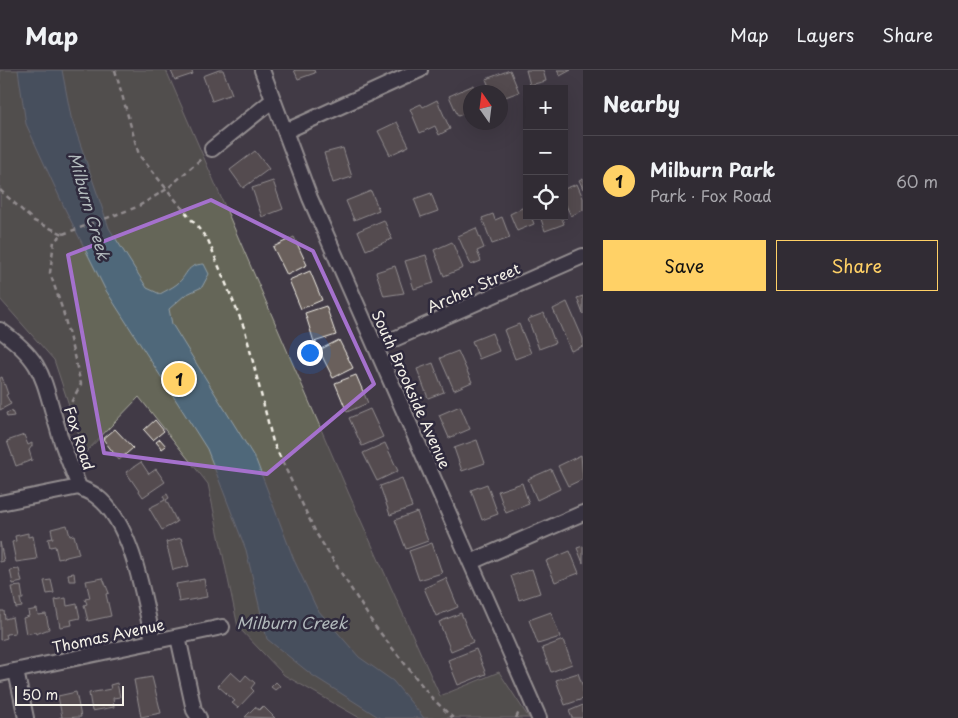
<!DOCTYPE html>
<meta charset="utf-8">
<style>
body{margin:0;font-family:"Playpen Sans",sans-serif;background:#39343c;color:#f1f3f6}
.controls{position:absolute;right:15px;top:15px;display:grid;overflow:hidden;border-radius:0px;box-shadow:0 5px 20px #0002}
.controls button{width:45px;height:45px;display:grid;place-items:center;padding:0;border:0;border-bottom:1px solid #4c484f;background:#312c34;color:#f1f3f6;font:25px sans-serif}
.compass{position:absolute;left:463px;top:15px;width:45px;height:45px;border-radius:50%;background:#312c34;box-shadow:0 5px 20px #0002;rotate:346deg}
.scale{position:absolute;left:15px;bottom:12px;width:109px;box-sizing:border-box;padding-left:5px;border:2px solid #f4f1e8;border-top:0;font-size:14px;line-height:18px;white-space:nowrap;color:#f4f1e8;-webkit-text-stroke:4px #2f2a3d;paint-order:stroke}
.you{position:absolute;left:309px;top:282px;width:18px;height:18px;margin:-12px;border:4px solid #fff;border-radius:50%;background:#1a73e8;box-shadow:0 0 0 8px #1a73e833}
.badge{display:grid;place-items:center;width:32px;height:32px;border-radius:50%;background:#ffd166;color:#111;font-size:16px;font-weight:700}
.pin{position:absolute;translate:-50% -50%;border:2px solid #fff;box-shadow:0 1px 5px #0006}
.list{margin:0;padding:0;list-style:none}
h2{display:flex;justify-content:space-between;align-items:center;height:65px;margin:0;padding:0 20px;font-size:21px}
h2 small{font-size:16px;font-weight:400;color:#a8a7ac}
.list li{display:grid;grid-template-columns:32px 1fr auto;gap:15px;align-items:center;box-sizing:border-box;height:90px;padding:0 20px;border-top:1px solid #4c484f}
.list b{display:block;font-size:19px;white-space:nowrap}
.list p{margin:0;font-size:16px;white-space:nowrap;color:#a8a7ac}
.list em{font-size:16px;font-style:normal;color:#a8a7ac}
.actions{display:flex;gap:10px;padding:15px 20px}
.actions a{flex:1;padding:11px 0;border:1px solid #ffd166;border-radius:0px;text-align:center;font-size:18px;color:#ffd166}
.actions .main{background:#ffd166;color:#111}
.icon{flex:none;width:28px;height:28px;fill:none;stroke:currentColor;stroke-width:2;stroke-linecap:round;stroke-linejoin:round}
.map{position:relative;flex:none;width:583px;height:648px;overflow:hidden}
header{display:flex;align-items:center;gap:30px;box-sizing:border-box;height:70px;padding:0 25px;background:#312c34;border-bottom:1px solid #4c484f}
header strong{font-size:24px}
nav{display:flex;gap:28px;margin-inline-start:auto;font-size:18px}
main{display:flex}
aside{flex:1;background:#312c34}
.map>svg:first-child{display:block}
</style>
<header>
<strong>Map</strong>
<nav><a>Map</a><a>Layers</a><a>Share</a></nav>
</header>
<main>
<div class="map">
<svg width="583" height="648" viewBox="0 0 583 648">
<rect width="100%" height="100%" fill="#413a46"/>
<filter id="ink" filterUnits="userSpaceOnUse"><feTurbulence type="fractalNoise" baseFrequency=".02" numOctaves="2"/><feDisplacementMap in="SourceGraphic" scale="10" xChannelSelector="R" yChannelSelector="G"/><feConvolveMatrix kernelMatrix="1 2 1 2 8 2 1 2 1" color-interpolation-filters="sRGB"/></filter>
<g filter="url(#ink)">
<path fill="#656658" stroke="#acaca0" d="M0,0H166L349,424L440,626L499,602L529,648H360L284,605L238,557L208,414L139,327L85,383L54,290L0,229Z"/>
<path fill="#50687a" stroke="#929fa6" d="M18,0H62L71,47L109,158L147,218L160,224C165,221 172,218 177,214C189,204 185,195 204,194L209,204L202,217L185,225L169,239L172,254L256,390L294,490L317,539L359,587L393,611L424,648H380L312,605L267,569L246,480L207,379L105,219L65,139L26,54Z"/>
<path fill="#6b605b" stroke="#f4f1e8" d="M191,0L193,4L175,10L171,1Z
M219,0H223L232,24L212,31L203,6Z
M294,0H314L315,3L298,9Z
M510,0L519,22L500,29V22H491L486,9Z
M526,0H543L546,11L530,15Z
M557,0H571L560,6Z
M474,15L477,22H470V41L458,46L449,26Z
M437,30L450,59L439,65L435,56L420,63L410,39L421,34L423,37Z
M397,52L409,76L390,85L378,61Z
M343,78L352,107L333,113L324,83Z
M255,81L269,99L243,118L230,100Z
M583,108V119L579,110Z
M273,111L283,139L262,147L252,118Z
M577,114L583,128V140L571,146L564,131V119Z
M371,121L379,140L354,150L346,131Z
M431,123L438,141L421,147L414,129Z
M526,136L527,146H531L534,154L517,161L510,144Z
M493,144L495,150L502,147L510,168L492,174L482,148Z
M540,146H561L564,154L545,161Z
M384,150L392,169L366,180L358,161Z
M476,158L484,178L477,181L481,191L471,195L458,166Z
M294,167L307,195L287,205L273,177Z
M452,172L463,198L444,206L434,180Z
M426,185L434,213L414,219L405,191Z
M395,196L404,223L384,226L376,202Z
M310,201L322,230L301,239L289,210Z
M583,226V244L577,228Z
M567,232L583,269V276L571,281L553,239Z
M326,236L336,265L314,272L305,243Z
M544,243L555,273L539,279L528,249Z
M519,254L531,283L515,289L504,260Z
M492,263L499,281L479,289L472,271Z
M339,270L353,298L333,308L319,280Z
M458,281L472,312L454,320L440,288Z
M433,293L444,322L428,328L417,299Z
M356,305L368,333L347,342L335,313Z
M2,307L8,324L6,325L11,334L0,340V308Z
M460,336L470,359L449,368L439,345Z
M370,339L383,367L362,376L349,348Z
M12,341L14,346L7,347L6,343Z
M155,350L164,361L153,370L144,360Z
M115,359L133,378L119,390L103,369Z
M24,365L28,375L32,373V376L29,380L32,390L16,396L7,371Z
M160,369L166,376L162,379L156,372Z
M477,370L485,393L462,401L454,378Z
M385,373L398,401L377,411L363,383Z
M581,385L583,409L568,416L558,396Z
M141,392L149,404L156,399L165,412L143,427L126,402Z
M551,399L560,419L537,430L528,409Z
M402,408L412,437L390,445L380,416Z
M522,413L529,434L506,443L498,421Z
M487,414L498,444L482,450L471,420Z
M167,424L169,428L166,430L177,452L162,460L149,438L165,430L163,426Z
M417,442L428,471L406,479L395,450Z
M67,455L70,466L74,465L79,484L58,489L55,476L50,477L48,469L53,468L51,459Z
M28,463V467L33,466L37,489L16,492L12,472L16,471L15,466Z
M181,468L189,496L173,500L166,472Z
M0,472L4,491L0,492Z
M432,473L442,503L419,510L409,481Z
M583,476V493L577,478Z
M570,481L579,503L555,512L546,491Z
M19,499L22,512L13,514L10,500Z
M532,499L540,523L519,530L511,506Z
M74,503L75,511H69L68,504Z
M103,508L109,523L106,524L111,546L88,551L84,535L87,534L85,529L90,528L86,511Z
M446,508L458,537L436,546L424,518Z
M204,509L207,527L179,532L176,514Z
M51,510L54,523L47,524L44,511Z
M21,516L23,529H20L22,537L16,538L12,517Z
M66,528L67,536L77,534L80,548L71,550L72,555L60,557L55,530Z
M37,539L38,545L46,544L49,559L36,564L35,562L26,564L23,548L29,546L28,541Z
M0,541H4L5,549L12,547L15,563L6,564L7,568L0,570Z
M551,542L560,567L538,574L529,550Z
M461,543L473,572L451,581L439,552Z
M563,570L572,594L551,602L542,578Z
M476,579L486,604L458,615L448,590Z
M231,602L241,611L246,605L255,613L251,618L254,621L238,638L232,633L235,631L218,616Z
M578,603L583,617V629L565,635L556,610Z
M152,607L161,643L141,647L134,610Z
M276,612L280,616L275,620L271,617Z
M117,613L120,627L113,628L114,637L92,641L89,623L111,619L110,615Z
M76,622L81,647L59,648L62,647L58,626Z
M583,635V648H572L569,641Z
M263,636L275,648L245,647L255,637L259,640Z"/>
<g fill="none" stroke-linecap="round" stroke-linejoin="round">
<defs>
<path id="street" d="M262,0L310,128L539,648
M286,61L420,0
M212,79L273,30
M0,260C46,293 42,309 58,359C63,379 72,398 79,417C84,420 91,422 96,426C133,453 144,529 153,571
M376,277L583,186
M0,433L79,417
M471,492L583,443
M178,567L194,640L199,648
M16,601L26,648
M0,604L222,557"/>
</defs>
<use href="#street" stroke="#f4f1e8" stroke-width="18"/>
<path stroke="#f4f1e8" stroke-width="2.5" stroke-dasharray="5 4" stroke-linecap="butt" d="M115,0L139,85L208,170L245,260L273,372L316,463L374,555L432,628L453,648
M0,120L34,151L63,164L54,171L50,203L63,241L81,314L67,340
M63,164L137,137L167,119L202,88
M516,648L520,640"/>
<use href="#street" stroke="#2f2a3d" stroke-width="14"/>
</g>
</g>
<path d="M0 0H583V648H0ZM211,130L313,181L374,314L267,404L104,383L68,185Z" fill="#413a46" fill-opacity=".55" fill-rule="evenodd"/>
<path fill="none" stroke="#a571cd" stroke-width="4" stroke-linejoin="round" d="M211,130L313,181L374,314L267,404L104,383L68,185Z"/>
<g text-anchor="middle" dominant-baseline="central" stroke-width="5" stroke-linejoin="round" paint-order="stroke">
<g font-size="15" fill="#f4f1e8" stroke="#2f2a3d">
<text transform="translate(473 217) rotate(-24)">Archer Street</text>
<text transform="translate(412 319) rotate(66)">South Brookside Avenue</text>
<text transform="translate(80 368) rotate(72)">Fox Road</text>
<text transform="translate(108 565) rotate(-12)">Thomas Avenue</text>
</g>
<g font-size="16" font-style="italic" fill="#b2babc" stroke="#2f2a3d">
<text transform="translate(90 136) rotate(74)">Milburn Creek</text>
<text x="292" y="552">Milburn Creek</text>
</g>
</g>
</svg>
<div class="controls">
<button>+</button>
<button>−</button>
<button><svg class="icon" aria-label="locate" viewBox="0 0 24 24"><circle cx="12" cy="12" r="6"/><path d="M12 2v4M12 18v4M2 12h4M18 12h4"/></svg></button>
</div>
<svg class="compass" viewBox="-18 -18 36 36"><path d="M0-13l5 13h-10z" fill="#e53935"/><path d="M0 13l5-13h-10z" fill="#a8a7ac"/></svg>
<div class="scale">50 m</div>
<div class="you"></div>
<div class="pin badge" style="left:179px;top:309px">1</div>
</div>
<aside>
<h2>Nearby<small></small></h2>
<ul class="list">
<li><span class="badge">1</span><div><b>Milburn Park</b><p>Park · Fox Road</p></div><em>60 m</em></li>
</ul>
<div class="actions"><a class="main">Save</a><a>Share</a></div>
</aside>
</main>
